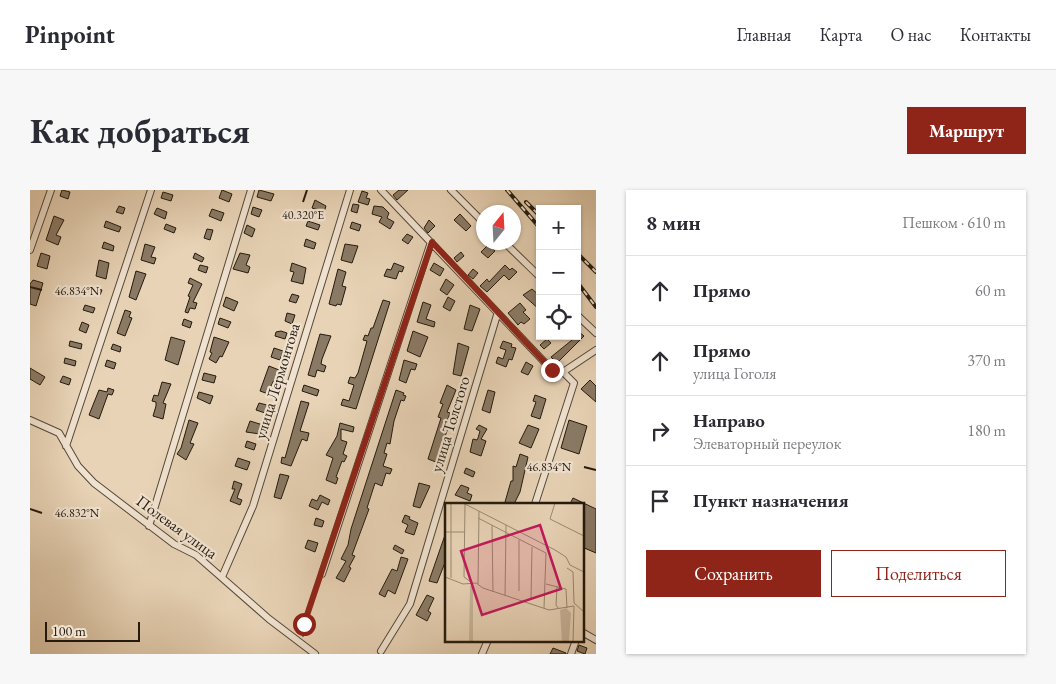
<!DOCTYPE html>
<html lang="ru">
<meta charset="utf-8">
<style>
body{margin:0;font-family:"EB Garamond",serif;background:#f7f7f7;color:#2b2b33}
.controls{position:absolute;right:15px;top:15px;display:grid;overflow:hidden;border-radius:0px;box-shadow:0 1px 4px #0004}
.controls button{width:45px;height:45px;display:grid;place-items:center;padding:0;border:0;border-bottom:1px solid #e1e1e2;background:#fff;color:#2b2b33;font:25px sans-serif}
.compass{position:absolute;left:446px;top:15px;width:45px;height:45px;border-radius:50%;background:#fff;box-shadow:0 1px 4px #0004;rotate:18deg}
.scale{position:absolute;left:15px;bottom:12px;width:95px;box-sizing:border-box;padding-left:5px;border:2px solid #241a0d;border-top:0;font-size:14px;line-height:18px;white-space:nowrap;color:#241a0d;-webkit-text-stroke:4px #f0e2d0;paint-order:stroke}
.stop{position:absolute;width:15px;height:15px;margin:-11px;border:4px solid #8f2418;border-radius:50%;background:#fff}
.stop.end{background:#8f2418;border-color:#fff;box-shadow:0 1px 5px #0008}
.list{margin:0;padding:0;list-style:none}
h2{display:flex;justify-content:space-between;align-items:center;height:65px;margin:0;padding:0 20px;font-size:21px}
h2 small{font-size:16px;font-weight:400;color:#7c7c81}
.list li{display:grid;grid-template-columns:32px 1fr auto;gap:15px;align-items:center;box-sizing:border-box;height:70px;padding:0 20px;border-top:1px solid #e1e1e2}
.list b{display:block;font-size:19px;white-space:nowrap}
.list p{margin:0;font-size:16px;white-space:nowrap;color:#7c7c81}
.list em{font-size:16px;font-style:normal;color:#7c7c81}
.actions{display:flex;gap:10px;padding:15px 20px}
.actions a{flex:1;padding:11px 0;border:1px solid #8f2418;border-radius:0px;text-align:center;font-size:18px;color:#8f2418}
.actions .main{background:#8f2418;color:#fff}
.icon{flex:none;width:28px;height:28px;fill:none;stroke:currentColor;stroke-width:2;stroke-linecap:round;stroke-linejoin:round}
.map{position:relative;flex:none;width:566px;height:464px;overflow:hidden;border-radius:0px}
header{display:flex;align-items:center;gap:30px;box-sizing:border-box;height:70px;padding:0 25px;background:#fff;border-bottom:1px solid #e1e1e2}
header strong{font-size:24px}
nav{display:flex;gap:28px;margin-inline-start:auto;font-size:18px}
.intro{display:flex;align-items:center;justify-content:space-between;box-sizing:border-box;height:120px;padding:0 30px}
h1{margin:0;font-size:35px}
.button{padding:12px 22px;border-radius:0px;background:#8f2418;color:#fff;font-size:18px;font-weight:700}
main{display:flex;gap:30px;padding:0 30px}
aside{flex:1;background:#fff;border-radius:0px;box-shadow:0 1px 4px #0004}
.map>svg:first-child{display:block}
</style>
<header>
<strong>Pinpoint</strong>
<nav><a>Главная</a><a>Карта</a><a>О нас</a><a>Контакты</a></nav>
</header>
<div class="intro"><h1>Как добраться</h1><a class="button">Маршрут</a></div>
<main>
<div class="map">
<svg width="566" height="464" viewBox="0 0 566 464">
<rect width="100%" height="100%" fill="#e8d3b6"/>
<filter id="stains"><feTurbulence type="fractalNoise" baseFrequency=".004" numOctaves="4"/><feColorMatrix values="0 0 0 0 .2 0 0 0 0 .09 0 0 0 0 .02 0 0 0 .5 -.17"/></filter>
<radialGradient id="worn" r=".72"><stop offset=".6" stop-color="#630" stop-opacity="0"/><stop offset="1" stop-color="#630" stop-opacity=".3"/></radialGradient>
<path fill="#8a7a65" stroke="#241a0d" d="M32,0L40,2L38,9L30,6Z
M192,0L202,4L199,12L189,8Z
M229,0L244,4L241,11L227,7Z
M369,0H378L367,10L363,5Z
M332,1L338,3L336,8L340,9L338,15L328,12Z
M133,2L143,5L141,11L131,8Z
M285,10L296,16L294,22L282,18Z
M323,14L329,15L327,23L321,21Z
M89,16L95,18L93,24L86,22Z
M344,16L353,17L359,23L357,28L364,32L360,39L349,32L352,27L342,24Z
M223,17L232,20L229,27L221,24Z
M127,18L137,22L135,29L124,24Z
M182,19L194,23L191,31L179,26Z
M430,24L441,36L436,41L424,30Z
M24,26L34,30L26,45L31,47L28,55L16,50Z
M399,30L405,36L398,43L394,38Z
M76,31L91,37L89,42L74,37Z
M278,31L290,35L288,40L276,36Z
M322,32L331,35L329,41L320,38Z
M136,34L146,38L144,43L134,39Z
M217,35L225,39L222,47L214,43Z
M177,39L183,40L180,50L174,48Z
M377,44L383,47L378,54L372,50Z
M276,49L286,53L284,59L274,56Z
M74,52L84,56L83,61L72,58Z
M115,54L125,57L121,67L126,68L124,74L111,70Z
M315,54L328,56L322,73L311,70Z
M458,55L465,61L458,68L451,62Z
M431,62L434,66L427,72L424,68Z
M11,63L20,66L17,79L7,76Z
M165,63L174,68L172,72L163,68Z
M210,63L220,65L216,75L220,77L218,83L203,79Z
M69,70L79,73L76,89L66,86Z
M262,73L276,78L273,94L261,91L264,82L260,81Z
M364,73L374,77L372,82L369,81L366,89L354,86L357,79L361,80Z
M404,73L414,79L410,86L400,80Z
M170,75L178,77L176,83L168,80Z
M475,75L480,80L482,78L487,82L479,90L474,85L457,102L450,96L457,89L459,92Z
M308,79L316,82L312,96L316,97L311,115L307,114L306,116L299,114Z
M443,79L448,83L443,89L438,85Z
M106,81L116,84L106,110L99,107Z
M160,88L172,94L163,112L167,113L165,119L160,118L158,123L155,122L160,107L158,106L163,95L158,93Z
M416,89L424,95L417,105L410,100Z
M3,90L13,93L6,116L0,114V94Z
M60,96L72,100L70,105L58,101Z
M502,99L510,106V120L493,105Z
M262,104L269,106L266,113L259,111Z
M196,107L208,112L204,121L193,116Z
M418,107L425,111L420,121L413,117Z
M353,110L360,112L326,219L311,215L313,209L319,211L324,195L318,193L320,187L325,188L328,183L337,151L333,150L335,145L338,146L341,138H343Z
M393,112L401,115L396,129L405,132L404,137L387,132Z
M490,113L496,120L493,122L500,129L494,134L491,132L488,135L478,123Z
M55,115L65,118L63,123L53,120Z
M440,115L450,119L442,141L434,139Z
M95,120L101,122L99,127L102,128L95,146L87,143Z
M257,123L265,125L262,134L255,131Z
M190,128L201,132L198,138L188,134Z
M154,129L162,132L160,138L152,135Z
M52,132L59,135L56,143L49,140Z
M251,141L257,143L255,149L245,146L246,142Z
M383,141L398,147L390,167L377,161Z
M549,142L554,146L527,173L521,167L547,146Z
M290,144L301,146L292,169L291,174L296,176L294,182L287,180L285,187L278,185Z
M141,147L155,151L148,175L135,170Z
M184,147L199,152L192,167L190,166L186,173L179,169L182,163L180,162Z
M517,149L521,153L514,159L510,155Z
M40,151L52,154L51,159L39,156Z
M473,151L482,154L481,157L486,158L482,170L479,169L476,177L466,173L468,167L473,169L476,160L470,158Z
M428,153L439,157L431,186L423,184Z
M83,154L91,157L90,162L81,159Z
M244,158L253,161L250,170L241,167Z
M35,168L46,171L45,176L34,173Z
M77,170L86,173L84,179L75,176Z
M374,170L387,174L385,180L381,179L376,193L369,190Z
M496,172L503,176L498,185L491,182Z
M239,176L249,180L240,198L243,199L241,205L230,201Z
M0,178L15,187L10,195L0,189Z
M174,183L186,186L184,193L172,190Z
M33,186L41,189L39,195L30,192Z
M560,190L566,196V212L551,199Z
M132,192L141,194L133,213L136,214L133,229L123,226L126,216V212L122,211L124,205L128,206Z
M274,195L289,200L287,206L272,201Z
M417,195L426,200L417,222L420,223L415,237L418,238L406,272L398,269L411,228L408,227L413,214L410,213Z
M78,198L84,200L82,205L78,204L69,229L59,225L69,200L77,202Z
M366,200L374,203L373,205L376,206L374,211L371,210L364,231L360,254L357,253L354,263L357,264L353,276L362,279L360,284L356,283L352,296L345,293L337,318L339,319L322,365L325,366L319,377L321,378L314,392L306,388L316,371L311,369L318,355L321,339Z
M458,200L465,202L460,223L452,220Z
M169,202L183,206L180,214L167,208Z
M505,205L516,209L510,229L501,226L506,212L503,211Z
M271,211L279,213L270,241L279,243L277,251L272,249L261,276L251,273L252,267L255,268Z
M229,213L237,215L235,223L226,220Z
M159,230L168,233L160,253L164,254L156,270L147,264L151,258Z
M539,230L557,236L549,264L531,258Z
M220,231L233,235L230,244L216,242Z
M310,233L324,237L323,242L311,239V250L317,252L313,264L317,266L314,272L312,271L306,287L308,288L306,294L296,290L303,268L296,265L307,246Z
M449,235L457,239L451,249L456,251L451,266L440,262L443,249L447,250L448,248L450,241L446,239Z
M498,235L509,239L501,258L489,253Z
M217,251L226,254L224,260L215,257Z
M490,264L498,267L490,302L484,314H480L475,312L481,291H483V276L486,277Z
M208,268L220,272L217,280L205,276Z
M436,278L445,282L443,287L434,283Z
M250,284L259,286L251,309L244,307Z
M204,291L212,294L207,308L212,310L210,315L200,311L205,299H202Z
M389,293L400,296L390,318L383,316Z
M431,295L439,298L437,303L442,305L440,311L425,305Z
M290,305L300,310L298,315L292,312L288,320L279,316L282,309L287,311Z
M543,308L566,319V363L552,357V314H540Z
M375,325L380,327L379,329L388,333L384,345L375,342L378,335L372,332Z
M286,328L294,331L292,337L284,335Z
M415,345L416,370L407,393L399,391Z
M278,350L288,353L285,362L275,358Z
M365,355L374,360L372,364L363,359Z
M371,367L378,369L365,404L358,400L355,407L349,404L362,379L367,381Z
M397,405L404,408L398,421L401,423L397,431L386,425Z
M549,455L557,458L555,464L547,461Z
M523,458L536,463V464H520Z"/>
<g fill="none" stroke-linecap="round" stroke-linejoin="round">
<defs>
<path id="street" d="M351,0L522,180L533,182L544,193L505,314
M421,0L453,32
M474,52L510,87
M0,60L21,0
M547,125L566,143
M533,182L566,160
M0,230L29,243L48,276L64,293L144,354L166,365L239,429L285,464
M36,256L121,0
M119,336L221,0
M292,384L401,52
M192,387L223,316L320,0
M552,442L566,450
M351,461L380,414L467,125
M452,464L458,450
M541,464L546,450"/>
</defs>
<use href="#street" stroke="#554837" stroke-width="8"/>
<path stroke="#241a0d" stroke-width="1" stroke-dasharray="4 2.5" stroke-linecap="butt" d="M273,447L274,434L290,389"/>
<use href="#street" stroke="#f0e2d0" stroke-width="6"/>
<defs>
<path id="rail" d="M477,0L510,38
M496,12L510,26
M547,63L566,82
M547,92L566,117"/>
</defs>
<use href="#rail" stroke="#241a0d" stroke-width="4"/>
<use href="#rail" stroke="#f0e2d0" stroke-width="2" stroke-dasharray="5.5" stroke-linecap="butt"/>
</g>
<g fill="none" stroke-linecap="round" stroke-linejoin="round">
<path stroke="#8f2418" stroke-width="6" d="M274,434L402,52L522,180"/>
</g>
<path fill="none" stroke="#241a0d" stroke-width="2" d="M273,12L277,0M0,97L12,100M554,277L566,280M0,319L12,323"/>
<g text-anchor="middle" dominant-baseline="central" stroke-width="4.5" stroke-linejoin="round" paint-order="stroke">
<g font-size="16" fill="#241a0d" stroke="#f0e2d0">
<text transform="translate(247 191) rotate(-73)">улица Лермонтова</text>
<text transform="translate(420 234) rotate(-73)">улица Толстого</text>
<text transform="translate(147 337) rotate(36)">Полевая улица</text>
</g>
</g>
<g transform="translate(415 313)">
<rect width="139" height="139" fill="#e8d3b6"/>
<path d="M25,83H28V139H24ZM121,105L126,110L124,139H117L115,107Z" fill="#c7b499"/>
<path fill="none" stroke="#9a8972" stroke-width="1" d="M6,0V75M18,0L110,47L121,54L125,62L139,69M110,0L105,16L139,33M20,1L19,74L26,79M33,15L101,50L99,105M47,22L48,89M0,29H20M122,65L128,69L129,100L139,109M0,74L18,81L31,80L38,85L104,107L129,103L128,139M33,81L34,8M101,81L121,86L122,105M112,84L111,102L114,106M74,88V37M60,93L61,22M86,96L87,44"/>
<path fill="#c2185b" fill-opacity="0.15" stroke="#c2185b" stroke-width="2.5" d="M95,22L116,86L37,112L16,48Z"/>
<rect width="139" height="139" fill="none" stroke="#241a0d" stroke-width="2.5"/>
</g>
<g font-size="12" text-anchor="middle" fill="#241a0d" stroke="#f0e2d0" stroke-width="4.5" stroke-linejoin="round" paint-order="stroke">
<text x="273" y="29">40.320°E</text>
<text x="47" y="105">46.834°N</text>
<text x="519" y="281">46.834°N</text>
<text x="47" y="327">46.832°N</text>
</g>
<rect width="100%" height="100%" filter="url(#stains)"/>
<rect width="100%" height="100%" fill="url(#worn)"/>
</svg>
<div class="controls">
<button>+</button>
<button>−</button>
<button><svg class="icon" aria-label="locate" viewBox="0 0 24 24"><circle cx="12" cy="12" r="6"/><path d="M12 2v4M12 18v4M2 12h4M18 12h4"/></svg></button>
</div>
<svg class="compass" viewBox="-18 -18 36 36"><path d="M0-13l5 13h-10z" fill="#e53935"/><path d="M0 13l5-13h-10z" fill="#7c7c81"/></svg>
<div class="scale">100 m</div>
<div class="stop" style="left:274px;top:434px"></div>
<div class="stop end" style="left:522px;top:180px"></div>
</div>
<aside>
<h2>8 мин<small>Пешком · 610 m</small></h2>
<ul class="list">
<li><svg class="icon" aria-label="ahead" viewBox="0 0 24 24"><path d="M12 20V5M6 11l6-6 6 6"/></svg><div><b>Прямо</b></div><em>60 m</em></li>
<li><svg class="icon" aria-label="ahead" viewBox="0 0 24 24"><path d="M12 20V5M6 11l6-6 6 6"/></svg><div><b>Прямо</b><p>улица Гоголя</p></div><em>370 m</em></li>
<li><svg class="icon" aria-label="right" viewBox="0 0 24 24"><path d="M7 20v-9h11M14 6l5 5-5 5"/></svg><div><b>Направо</b><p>Элеваторный переулок</p></div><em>180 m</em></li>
<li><svg class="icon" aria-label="arrive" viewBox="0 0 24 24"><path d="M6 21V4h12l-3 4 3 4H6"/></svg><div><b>Пункт назначения</b></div></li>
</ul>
<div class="actions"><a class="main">Сохранить</a><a>Поделиться</a></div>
</aside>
</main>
